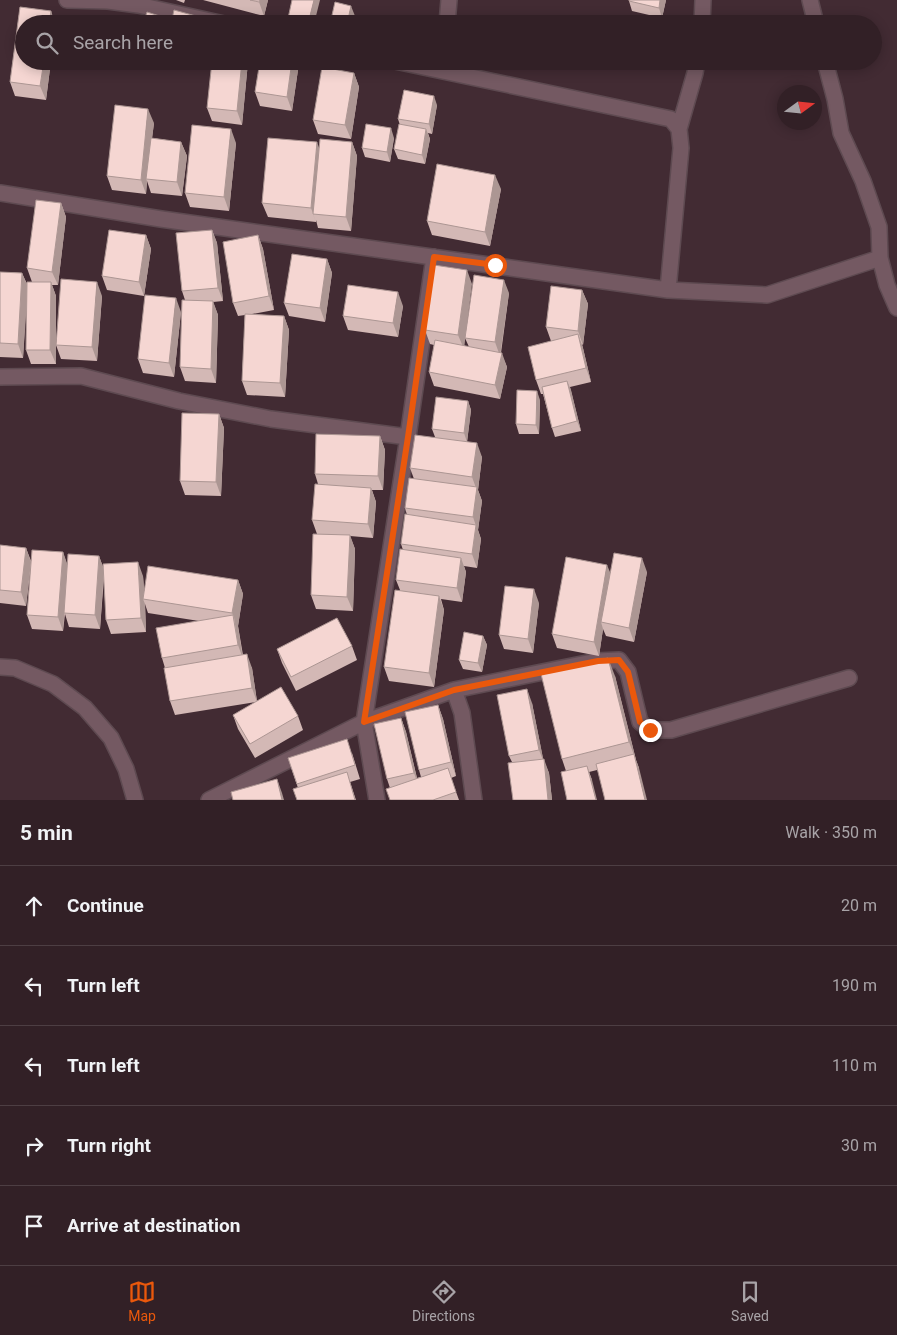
<!DOCTYPE html>
<meta charset="utf-8">
<style>
body{margin:0;font-family:Roboto,sans-serif;background:#3a282e;color:#f1f3f6}
.compass{position:absolute;left:777px;top:85px;width:45px;height:45px;border-radius:50%;background:#322026;box-shadow:0 2px 12px #0003;rotate:75deg}
.stop{position:absolute;width:15px;height:15px;margin:-11px;border:4px solid #ea580c;border-radius:50%;background:#fff}
.stop.end{background:#ea580c;border-color:#fff;box-shadow:0 1px 5px #0008}
.list{margin:0;padding:0;list-style:none}
h2{display:flex;justify-content:space-between;align-items:center;height:65px;margin:0;padding:0 20px;font-size:21px}
h2 small{font-size:16px;font-weight:400;color:#a8a3a7}
.list li{display:grid;grid-template-columns:32px 1fr auto;gap:15px;align-items:center;box-sizing:border-box;height:80px;padding:0 20px;border-top:1px solid #4d3e43}
.list b{display:block;font-size:19px;white-space:nowrap}
.list em{font-size:16px;font-style:normal;color:#a8a3a7}
.icon{flex:none;width:28px;height:28px;fill:none;stroke:currentColor;stroke-width:2;stroke-linecap:round;stroke-linejoin:round}
.map{position:relative;flex:none;width:897px;height:800px;overflow:hidden}
.search{position:absolute;background:#322026;box-shadow:0 2px 12px #0003;left:15px;right:15px;top:15px;height:55px;display:flex;align-items:center;gap:12px;box-sizing:border-box;padding:0 18px;border-radius:28px;color:#a8a3a7;font-size:19px}
.sheet{height:465px;background:#322026}
nav{display:flex;justify-content:space-around;align-items:center;box-sizing:border-box;height:70px;border-top:1px solid #4d3e43;background:#322026;font-size:14px;color:#a8a3a7}
nav a{display:grid;justify-items:center;gap:2px}
nav .on{color:#ea580c}
.map>svg:first-child{display:block}
</style>
<div class="map">
<svg width="897" height="800" viewBox="0 0 897 800">
<rect width="100%" height="100%" fill="#422b33"/>
<g fill="none" stroke-linecap="round" stroke-linejoin="round">
<defs>
<path id="street" d="M67,0L108,1L138,5L224,24
M810,0L816,24
M447,24L449,0
M702,24L703,0
M395,61L671,119L679,129
M825,61L835,99L841,133L863,181L879,227L880,258L887,285L897,308
M0,193L161,219L668,290L767,295L880,258
M668,290L681,148L679,129L695,73L697,61
M0,377L81,376L179,401L271,419L408,437
M454,690L462,713L474,800
M209,800L364,722L454,690L597,661L619,660L628,672L640,722L650,730H671L849,678
M377,800L364,722L408,437L434,257"/>
<path id="secondary" d="M0,667L15,668L53,684L85,708L111,738L126,769L135,800"/>
</defs>
<use href="#street" stroke="#5e4a51" stroke-width="18"/>
<use href="#secondary" stroke="#5e4a51" stroke-width="18"/>
<use href="#street" stroke="#745962" stroke-width="15"/>
<use href="#secondary" stroke="#745962" stroke-width="15"/>
</g>
<path fill="#d3b8b5" d="M176,0H185L184,3Z
M203,0H268L264,16Z
M666,0L662,18L632,11L629,1Z
M20,7L51,11L55,24H24V61H51L46,100L15,96L10,82Z
M260,61H295L298,70L292,111L260,106L255,92Z
M248,62L242,125L212,121L207,108Z
M354,73L359,87L351,139L318,134L313,120Z
M437,105L432,134L428,133L430,139L425,164L398,159L394,149L400,125L398,119Z
M154,123L152,138L181,142L187,156L182,196L151,193L147,181L146,194L112,190L107,176Z
M394,138L390,162L365,157L362,148Z
M352,142L357,156L351,231L318,228L316,220V222L268,217L262,203L319,148Z
M236,143L229,211L190,207L185,193Z
M501,189L490,246L432,235L427,221Z
M61,203L66,217L58,285H52L56,296V364H31L26,350V308L23,358L0,357V272L22,273L27,284L32,282L27,268Z
M212,230L217,243L223,301L213,302L218,315L216,383L185,381L180,367L185,300L182,291Z
M146,235L151,249L144,296L107,290L102,276Z
M258,235L263,249L274,310L252,314L284,316L289,330L285,397L247,395L242,381L245,315L238,316L233,303Z
M327,259L332,273L325,322L289,316L284,303Z
M467,270L464,346L469,347L465,338L509,293L501,353L507,367L500,399L434,386L429,372L434,345L430,344L425,330Z
M582,290L588,304L583,345L582,344L591,382L570,387L581,431L555,437L552,428L543,394H541L536,380L551,341L546,327Z
M102,296L97,361L61,359L56,345Z
M403,306L398,337L348,330L343,316Z
M181,312L174,377L143,373L138,359Z
M540,400L539,434H519L516,424Z
M468,401L471,410L467,442L482,457L478,490L482,501L478,530L481,539L477,568L464,566L466,572L462,602L441,599L444,610L434,687L389,681L384,667L400,590L396,580L403,550L401,544L407,515L405,508L414,479L410,468L435,437L432,429Z
M219,414L224,428L221,496L185,495L180,481Z
M380,436L385,450L383,490H372L376,502L373,538L350,536L355,549L353,611L316,609L311,595L317,534L312,520L318,484L315,474Z
M0,545L26,548L31,561L63,552L67,565L99,556L103,567L143,576L144,591L238,580L243,594L238,626L243,655L252,668L257,701L298,716L303,730L255,758L238,729L233,715L256,702L175,715L170,701L165,668L162,658L199,621L148,613L145,604L146,632L111,634L106,620L104,577L100,629L69,627L65,614L63,631L32,629L27,615L31,565L26,606L0,603Z
M647,572L634,642L606,636L603,629L599,656L557,648L552,634L610,573Z
M539,603L533,653L504,649L499,635Z
M483,636L487,645L482,672L463,669L459,660Z
M352,646L357,660L296,691L282,663L277,649Z
M615,676L636,760L639,768L597,770L589,772L592,780L566,771L562,759Z
M532,703L543,759L549,773L552,800H513L512,762L509,756Z
M438,705L443,719L456,776L451,778L459,800H390V788L387,779L401,718L406,732L417,778L421,777L419,770Z
M352,753L360,779L350,782L356,800L298,788L288,758Z"/>
<path fill="#ac9693" d="M260,0H268L264,16L259,2Z
M314,0H320L314,24H308Z
M660,0H666L662,18L659,8Z
M351,6L355,16L353,24H347Z
M51,11L55,24H49Z
M166,18L168,24H165Z
M44,61H51L46,100L40,86Z
M242,61H248V62L242,125L237,111Z
M292,61H295L298,70L292,111L287,97Z
M354,73L359,87L351,139L345,125Z
M434,96L437,105L432,134L429,124Z
M148,109L154,123L147,179H146L147,181L146,194L141,180Z
M391,128L394,138L390,162L387,152Z
M231,129L236,143L229,211L224,197Z
M426,129L430,139L425,164L422,155Z
M181,142L187,156L182,196L177,182Z
M317,142L322,156L313,214L316,222L311,208Z
M352,142L357,156L351,231L346,217Z
M495,175L501,189L490,246L485,232Z
M61,203L66,217L58,285L52,272Z
M212,230L217,243L223,301L218,288Z
M146,235L151,249L144,296L139,282Z
M258,235L263,249L274,310L269,296Z
M327,259L332,273L325,322L320,308Z
M467,270L472,284L464,349L458,335Z
M22,273L28,287L23,358L18,344Z
M504,280L509,293L500,356L495,342Z
M51,282L56,296V364L50,350Z
M97,282L102,296L97,361L92,347Z
M582,290L588,304L583,345L578,331Z
M398,292L403,306L398,337L393,323Z
M176,298L181,312L174,377L169,363Z
M213,301L218,315L216,383L211,369Z
M284,316L289,330L285,397L280,383Z
M578,334L583,348L591,382L586,368Z
M502,353L507,367L500,399L495,385Z
M567,381L571,390L581,431L577,421Z
M537,391L540,400L539,434L536,425Z
M468,401L471,410L467,442L464,433Z
M219,414L224,428L221,496L216,482Z
M380,436L385,450L383,490L378,476Z
M477,443L482,457L478,490L482,501L478,530L481,539L477,568L472,554L476,526L473,517L476,488L472,477Z
M371,488L376,502L373,538L368,524Z
M350,535L355,549L353,611L347,597Z
M26,548L31,562L26,606L21,592Z
M63,552L68,566L63,631L58,617Z
M99,556L104,570L100,629L95,615Z
M461,558L466,572L462,602L457,588Z
M642,558L647,572L634,642L629,628Z
M138,562L143,576L145,599H143L145,604L146,632L141,618Z
M607,565L613,579L601,622L603,629L599,656L594,642Z
M238,580L243,594L238,626L243,659L238,645L234,617L232,613Z
M534,589L539,603L533,653L528,639Z
M439,596L444,610L434,687L429,673Z
M483,636L487,645L482,672L478,663Z
M247,654L252,668L257,702L252,688Z
M608,658L615,676L636,760L639,768L647,800H645L634,755L629,742Z
M527,689L532,703L544,763V759L549,773L552,800H548L544,763L539,750Z
M438,705L443,719L456,776L451,762Z
M401,718L406,732L419,787L414,773Z
M587,766L592,780L597,800H596Z
M277,779L282,793L284,800H282Z"/>
<path fill="#f5d6d2" stroke="#ac9693" d="M250,0H260L259,2Z
M292,0H314L308,24L287,23Z
M629,0H660L659,8L629,1Z
M335,2L351,6L347,24H330Z
M20,7L51,11L49,24H24V61H44L40,86L10,82Z
M174,10L207,19L206,24H171Z
M147,12L166,18L165,24H143Z
M383,22L394,24H382Z
M212,61H242L237,111L207,108Z
M260,61H292L287,97L255,92Z
M322,67L354,73L345,125L313,120Z
M404,90L434,96L429,124L398,119Z
M115,105L148,109L141,180L107,176Z
M366,124L391,128L387,152L362,148Z
M399,124L426,129L422,155L394,149Z
M192,125L231,129L224,197L185,193Z
M151,138L181,142L177,182L146,179Z
M268,138L317,142L311,208L262,203Z
M320,139L352,142L346,217L313,214Z
M437,164L495,175L485,232L427,221Z
M36,200L61,203L52,272L27,268Z
M109,230L146,235L139,282L102,276Z
M212,230L218,288L182,291L176,233Z
M258,235L269,296L233,303L223,242Z
M292,254L327,259L320,308L284,303Z
M434,265L467,270L458,335L425,330Z
M0,272L22,273L18,344L0,343Z
M474,275L504,280L495,342L465,338Z
M61,279L97,282L92,347L56,345Z
M27,282H51L50,350H26Z
M348,285L398,292L393,323L343,316Z
M551,286L582,290L578,331L546,327Z
M145,295L176,298L169,363L138,359Z
M182,300L213,301L211,369L180,367Z
M245,314L284,316L280,383L242,381Z
M578,334L586,368L536,380L528,347Z
M435,340L502,353L495,385L429,372Z
M567,381L577,421L552,428L542,387Z
M517,390L537,391L536,425L516,424Z
M436,397L468,401L464,433L432,429Z
M182,413L219,414L216,482L180,481Z
M316,434L380,436L378,476L315,474Z
M415,435L477,443L472,477L410,468Z
M409,478L477,487L473,517L405,508Z
M315,484L371,488L368,524L312,520Z
M405,514L476,525L472,554L401,544Z
M313,534L350,535L347,597L311,595Z
M0,545L26,548L21,592L0,590Z
M400,549L461,558L457,588L396,580Z
M32,550L63,552L58,617L27,615Z
M614,553L642,558L629,628L601,622Z
M68,554L99,556L95,615L64,613Z
M566,557L607,565L594,642L552,634Z
M138,562L141,618L106,620L103,564Z
M148,566L238,580L232,613L143,599Z
M505,586L534,589L528,639L499,635Z
M395,590L439,596L429,673L384,667Z
M233,615L238,645L162,658L156,628Z
M337,618L352,646L291,677L277,649Z
M464,632L483,636L478,663L459,660Z
M247,654L252,688L170,701L164,668Z
M608,658L629,742L562,759L541,674Z
M281,687L298,716L250,744L233,715Z
M527,689L539,750L509,756L497,695Z
M438,705L451,762L419,770L405,712Z
M401,718L414,773L387,779L374,724Z
M347,739L355,765L297,784L288,758Z
M634,754L645,800H605L596,764Z
M544,759L548,800H513L508,763Z
M587,766L596,800H567L561,772Z
M448,768L456,792L433,800H390L386,789Z
M347,772L355,800H297L293,789Z
M277,779L282,800H233L231,792Z"/>
<g fill="none" stroke-linecap="round" stroke-linejoin="round">
<path stroke="#ea580c" stroke-width="6" d="M495,265L434,257L408,437L364,722L454,690L598,661L619,660L628,672L640,722L650,730"/>
</g>
</svg>
<svg class="compass" viewBox="-18 -18 36 36"><path d="M0-13l5 13h-10z" fill="#e53935"/><path d="M0 13l5-13h-10z" fill="#a8a3a7"/></svg>
<div class="stop" style="left:495px;top:265px"></div>
<div class="stop end" style="left:650px;top:730px"></div>
<div class="search"><svg class="icon" aria-label="search" viewBox="0 0 24 24"><circle cx="10" cy="10" r="6"/><path d="M15 15l6 6"/></svg>Search here</div>
</div>
<section class="sheet">
<h2>5 min<small>Walk · 350 m</small></h2>
<ul class="list">
<li><svg class="icon" aria-label="ahead" viewBox="0 0 24 24"><path d="M12 20V5M6 11l6-6 6 6"/></svg><div><b>Continue</b></div><em>20 m</em></li>
<li><svg class="icon" aria-label="left" viewBox="0 0 24 24"><path d="M17 20v-9H6M10 6l-5 5 5 5"/></svg><div><b>Turn left</b></div><em>190 m</em></li>
<li><svg class="icon" aria-label="left" viewBox="0 0 24 24"><path d="M17 20v-9H6M10 6l-5 5 5 5"/></svg><div><b>Turn left</b></div><em>110 m</em></li>
<li><svg class="icon" aria-label="right" viewBox="0 0 24 24"><path d="M7 20v-9h11M14 6l5 5-5 5"/></svg><div><b>Turn right</b></div><em>30 m</em></li>
<li><svg class="icon" aria-label="arrive" viewBox="0 0 24 24"><path d="M6 21V4h12l-3 4 3 4H6"/></svg><div><b>Arrive at destination</b></div></li>
</ul>
</section>
<nav>
<a class="on"><svg class="icon" aria-label="map" viewBox="0 0 24 24"><path d="M3 6l6-2 6 2 6-2v14l-6 2-6-2-6 2zM9 4v14M15 6v14"/></svg>Map</a>
<a><svg class="icon" aria-label="directions" viewBox="0 0 24 24"><path d="M12 3l9 9-9 9-9-9zM9 14v-3h6M13 9l2 2-2 2"/></svg>Directions</a>
<a><svg class="icon" aria-label="saved" viewBox="0 0 24 24"><path d="M7 4h10v16l-5-4-5 4z"/></svg>Saved</a>
</nav>
